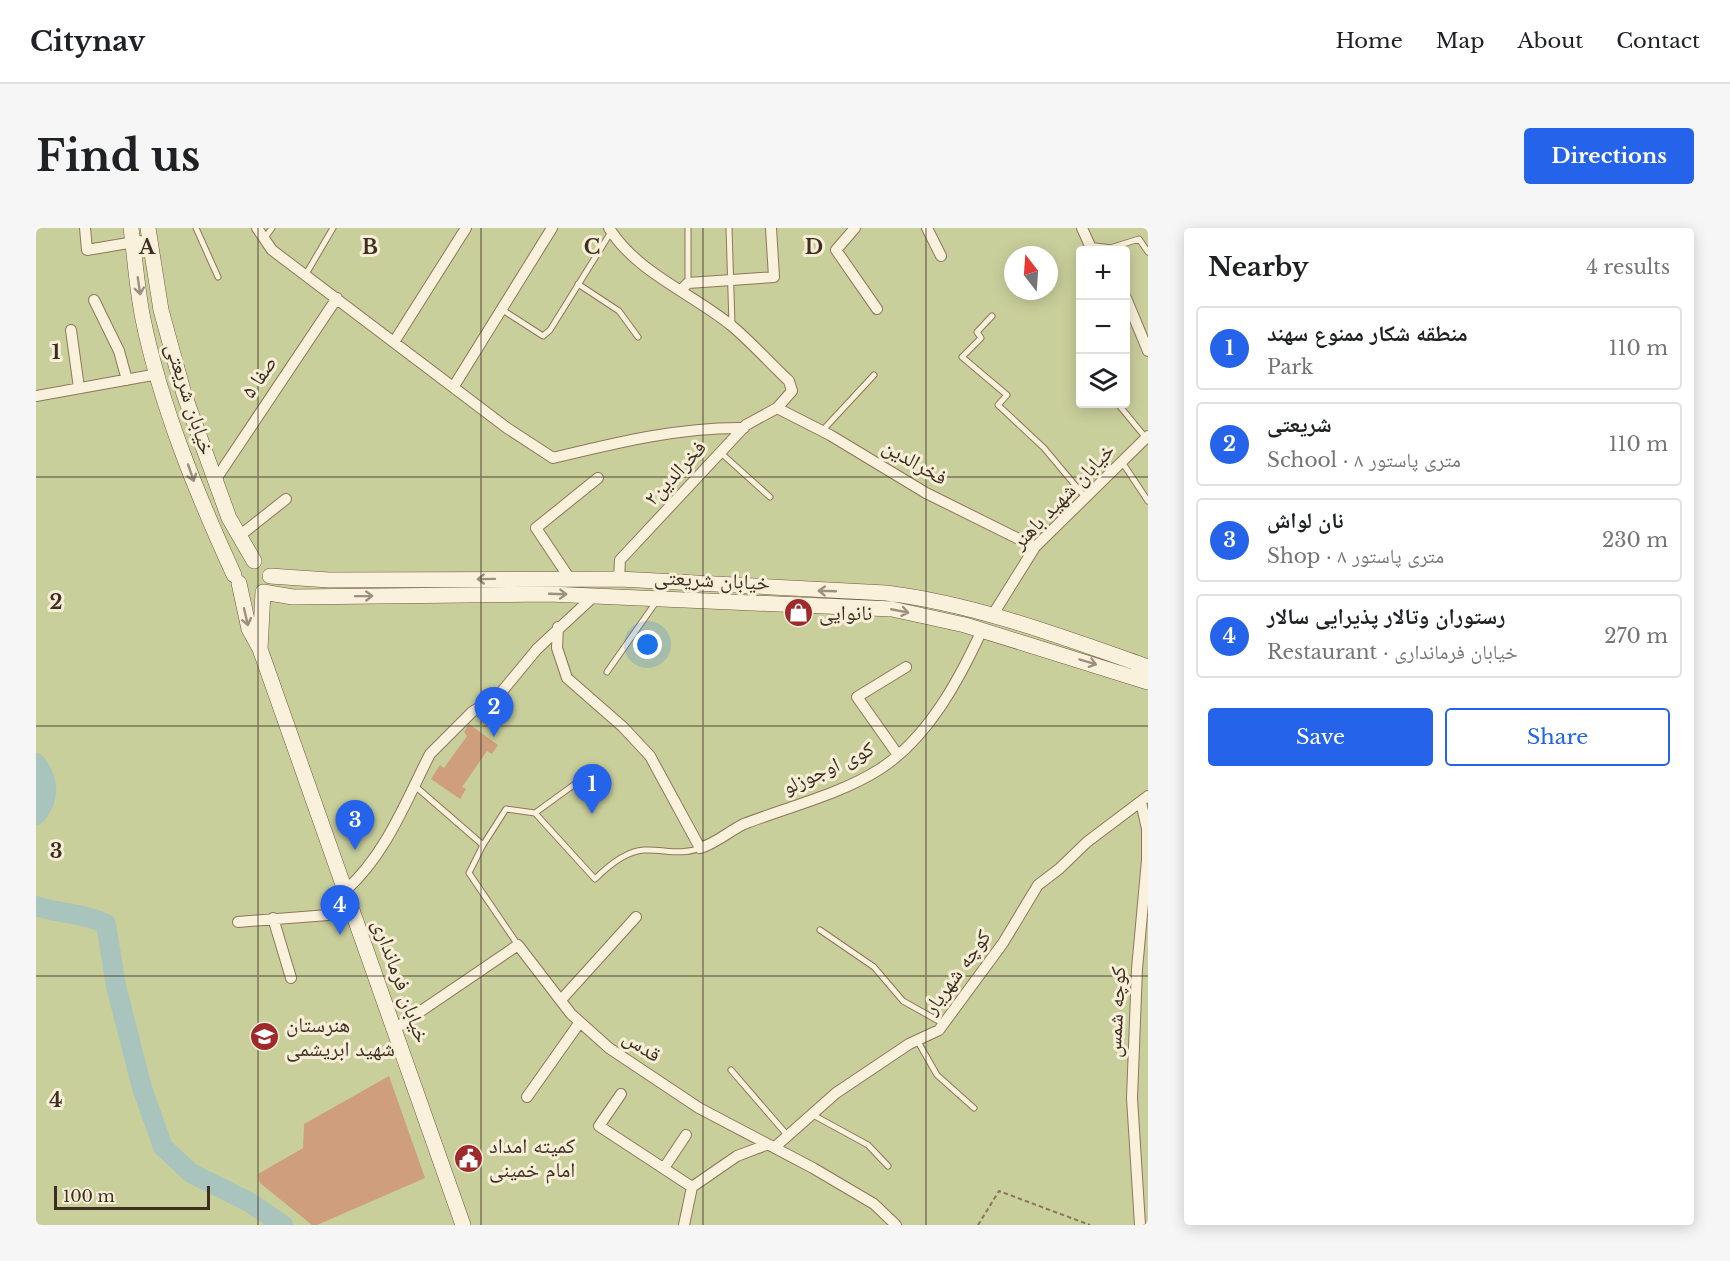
<!DOCTYPE html>
<meta charset="utf-8">
<style>
body{margin:0;font-family:"Libre Baskerville","Noto Naskh Arabic",serif;background:#f6f6f6;color:#202124}
.controls{position:absolute;right:18px;top:18px;display:grid;overflow:hidden;border-radius:6px;box-shadow:0 3px 15px #0003}
.controls button{width:54px;height:54px;display:grid;place-items:center;padding:0;border:0;border-bottom:2px solid #e0e0e0;background:#fff;color:#202124;font:30px sans-serif}
.compass{position:absolute;left:968px;top:18px;width:54px;height:54px;border-radius:50%;background:#fff;box-shadow:0 3px 15px #0003;rotate:343deg}
.scale{position:absolute;left:18px;bottom:15px;width:156px;box-sizing:border-box;padding-left:6px;border:3px solid #3d2e20;border-top:0;font-size:16px;line-height:21px;white-space:nowrap;color:#3d2e20;-webkit-text-stroke:4px #f7eed8;paint-order:stroke}
.you{position:absolute;left:612px;top:417px;width:21px;height:21px;margin:-15px;border:4px solid #fff;border-radius:50%;background:#1a73e8;box-shadow:0 0 0 9px #1a73e833}
.badge{display:grid;place-items:center;width:39px;height:39px;border-radius:50%;background:#2563eb;color:#fff;font-size:20px;font-weight:700}
.pin{position:absolute;translate:-50% -50px;filter:drop-shadow(0 2px 3px #0008)}
.pin::after{content:'';position:absolute;top:32px;width:21px;height:18px;background:inherit;clip-path:polygon(0 0,100% 0,50% 100%)}
.list{margin:0;padding:0;list-style:none}
h2{display:flex;justify-content:space-between;align-items:center;height:78px;margin:0;padding:0 24px;font-size:26px}
h2 small{font-size:20px;font-weight:400;color:#757577}
.list li{display:grid;grid-template-columns:39px 1fr auto;gap:18px;align-items:center;box-sizing:border-box;height:84px;margin:0 12px 12px;padding:0 12px;border:2px solid #e0e0e0;border-radius:6px}
.list b{display:block;font-size:22px;white-space:nowrap}
.list p{margin:0;font-size:20px;white-space:nowrap;color:#757577}
.list em{font-size:20px;font-style:normal;color:#757577}
.actions{display:flex;gap:12px;padding:18px 24px}
.actions a{flex:1;padding:14px 0;border:2px solid #2563eb;border-radius:6px;text-align:center;font-size:21px;color:#2563eb}
.actions .main{background:#2563eb;color:#fff}
.icon{flex:none;width:33px;height:33px;fill:none;stroke:currentColor;stroke-width:2;stroke-linecap:round;stroke-linejoin:round}
.map{position:relative;flex:none;width:1112px;height:997px;overflow:hidden;border-radius:6px}
header{display:flex;align-items:center;gap:36px;box-sizing:border-box;height:84px;padding:0 30px;background:#fff;border-bottom:2px solid #e0e0e0}
header strong{font-size:28px}
nav{display:flex;gap:33px;margin-inline-start:auto;font-size:21px}
.intro{display:flex;align-items:center;justify-content:space-between;box-sizing:border-box;height:144px;padding:0 36px}
h1{margin:0;font-size:42px}
.button{padding:15px 27px;border-radius:6px;background:#2563eb;color:#fff;font-size:21px;font-weight:700}
main{display:flex;gap:36px;padding:0 36px}
aside{flex:1;background:#fff;border-radius:6px;box-shadow:0 3px 15px #0003}
.map>svg:first-child{display:block}
</style>
<header>
<strong>Citynav</strong>
<nav><a>Home</a><a>Map</a><a>About</a><a>Contact</a></nav>
</header>
<div class="intro"><h1>Find us</h1><a class="button">Directions</a></div>
<main>
<div class="map">
<svg width="1112" height="997" viewBox="0 0 1112 997">
<rect width="100%" height="100%" fill="#f0e4c8"/>
<path fill="#c9cf9b" fill-rule="evenodd" d="M0,0H1112V997H0ZM1044,22H1090V176H1044ZM977,27H1013V63H977Z"/>
<g fill="none" stroke-linecap="round" stroke-linejoin="round">
<path stroke="#a9c4bc" stroke-width="20" d="M0,535C13,553 14,570 0,587
M0,678C23,686 48,685 70,696L80,758L106,860L127,919L155,945L213,974L247,997"/>
</g>
<path fill="#cf9f7d" d="M433,496L462,517L456,526L451,523L426,559L430,561L424,571L395,551L404,537L408,540L431,508L428,504Z
M353,848L389,950L281,997H276L224,955L222,946L267,920L268,896Z"/>
<g fill="none" stroke-linecap="round" stroke-linejoin="round">
<defs>
<path id="lane" d="M160,0L182,49
M693,0L696,97
M228,11L236,0
M1071,21L1103,11L1112,24
M270,46L297,0
M652,55V0
M542,56L583,83L602,109
M465,81L507,108L514,102L575,4
M956,88L941,104L945,110L926,129L971,167L962,177L1008,220L1049,269
M1082,176L1110,210
M786,203L838,147
M685,225L734,269
M1086,234L1112,273
M571,444L620,374
M379,558L447,617L433,645L482,717
M499,585L561,540
M447,617L470,581L499,585L559,651C571,639 590,623 608,622C628,621 645,628 664,620
M784,702L838,739L867,773L908,796
M881,812L901,847L938,880
M695,842L752,908
M777,887L832,917L852,938"/>
<path id="street" d="M49,0L51,22L104,13
M221,0L236,22L471,200L517,230C579,215 643,199 708,200
M573,0C601,45 656,65 696,98C716,115 734,135 753,153L756,163L741,180L710,197L584,332L583,351
M819,0L800,22L841,81
M891,0L905,28
M1046,0L1055,20L1072,22
M645,62L652,55L738,49L735,0
M1090,70L1112,123
M58,72L83,123L91,152
M35,102L43,160
M358,114L430,0
M418,158L516,0
M0,168L122,146
M741,180L794,207L890,265L999,319
M180,251L301,70
M202,309L250,271
M534,351L500,300L562,250
M956,388L999,319L1112,208
M522,399L521,420L531,450L587,499L614,528L664,620C681,615 693,603 708,596C752,579 805,566 844,541C892,510 923,452 946,402
M862,527L821,469L870,439
M310,662C350,626 370,573 394,526L436,484L463,467L501,421L558,368
M237,690L255,750
M202,694L318,685
M525,772L600,689
M360,800L482,717L535,786L573,820L663,880L777,940L838,976L860,997
M585,866L563,898L656,959
M491,869L544,794
M739,919L800,865L873,816L903,802L967,715L1002,657L1023,641L1051,614L1112,568
M628,940L650,907
M656,959L701,928L730,917
M648,997L656,959
M1104,997L1096,870L1101,741L1111,632V601L1105,574"/>
<path id="secondary" d="M95,0C99,30 101,62 107,91C125,179 161,266 198,347
M112,0L125,82L148,166L193,290L218,333
M234,348L293,352L583,351L850,365C939,376 1027,409 1112,439
M203,355L213,401L224,421L427,997
M224,421L227,364L257,369L513,366L856,381L929,397L1112,454"/>
</defs>
<use href="#lane" stroke="#8d765c" stroke-width="7"/>
<use href="#street" stroke="#8d765c" stroke-width="12"/>
<use href="#secondary" stroke="#6f573f" stroke-width="16"/>
<path stroke="#8d765c" stroke-width="2" stroke-dasharray="4.5 3" stroke-linecap="butt" d="M942,997L963,963L1054,997"/>
<use href="#lane" stroke="#faf1dc" stroke-width="5"/>
<use href="#street" stroke="#faf1dc" stroke-width="10"/>
<use href="#secondary" stroke="#faf1dc" stroke-width="15"/>
</g>
<defs><path id="oneway-shaft" d="M-6 0H5M1.5-3L5.5 0L1.5 3" fill="none" stroke-width="1.6" stroke-linecap="round" stroke-linejoin="round" transform="scale(1.5)"/></defs>
<g stroke="#9c907e">
<use href="#oneway-shaft" transform="translate(103 58) rotate(82)"/>
<use href="#oneway-shaft" transform="translate(155 245) rotate(71)"/>
<use href="#oneway-shaft" transform="translate(450 351) rotate(179)"/>
<use href="#oneway-shaft" transform="translate(791 363) rotate(-178)"/>
<use href="#oneway-shaft" transform="translate(522 366) rotate(2)"/>
<use href="#oneway-shaft" transform="translate(328 368) rotate(-1)"/>
<use href="#oneway-shaft" transform="translate(864 383) rotate(11)"/>
<use href="#oneway-shaft" transform="translate(210 389) rotate(77)"/>
<use href="#oneway-shaft" transform="translate(1052 434) rotate(17)"/>
</g>
<path fill="none" stroke="#3d2e20" stroke-width="1.5" stroke-opacity="0.55" d="M222,0V997M445,0V997M667,0V997M890,0V997M0,249H1112M0,498H1112M0,748H1112"/>
<defs>
<symbol id="shop-disc" viewBox="-11 -11 22 22"><circle r="9.5" fill="#9e2a2b" stroke="#f7eed8"/><path d="M-5-2.5h2.3a2.7 3.5 0 0 1 5.4 0H5L5.5 6h-11ZM-1.5-2.5h3a1.5 2.3 0 0 0-3 0Z" fill="#fff"/></symbol>
<symbol id="school-disc" viewBox="-11 -11 22 22"><circle r="9.5" fill="#9e2a2b" stroke="#f7eed8"/><path d="M0-5L7-2L0 1L-7-2ZM-4 1L0 2.5L4 1V4Q0 6-4 4Z" fill="#fff"/></symbol>
<symbol id="civic-disc" viewBox="-11 -11 22 22"><circle r="9.5" fill="#9e2a2b" stroke="#f7eed8"/><path d="M-.6-6.5H3V-4.5H.6V-3L4-1V1h2V6H-6V1h2V-1L-.6-3ZM-1.2 2.5V6h2.4V2.5Z" fill="#fff"/></symbol>
</defs>
<g fill-rule="evenodd">
<use href="#shop-disc" x="746" y="368" width="33" height="33"/>
<use href="#school-disc" x="212" y="792" width="33" height="33"/>
<use href="#civic-disc" x="416" y="914" width="33" height="33"/>
</g>
<g text-anchor="middle" dominant-baseline="central" stroke-width="6" stroke-linejoin="round" paint-order="stroke">
<g font-size="21" fill="#3d2e20" stroke="#f7eed8">
<text transform="translate(223 149) rotate(-56)">صفا ۵</text>
<text transform="translate(154 171) rotate(72)">خیابان شریعتی</text>
<text transform="translate(879 234) rotate(30)">فخرالدین</text>
<text transform="translate(639 245) rotate(-47)">فخرالدین۲</text>
<text transform="translate(1027 268) rotate(-46)">خیابان شهید باهنر</text>
<text transform="translate(676 352) rotate(3)">خیابان شریعتی</text>
<text transform="translate(792 540) rotate(-25)">کوی اوجوزلو</text>
<text transform="translate(921 744) rotate(-54)">کوچه شهریار</text>
<text transform="translate(365 753) rotate(70)">خیابان فرمانداری</text>
<text transform="translate(1080 784) rotate(-87)">کوچه شمس</text>
<text transform="translate(606 818) rotate(34)">قدس</text>
</g>
<g font-size="21" fill="#3d2e20" stroke="#f7eed8" text-anchor="start">
<text x="783" y="385">نانوایی</text>
<text x="250" y="797">هنرستان<tspan x="250" dy="24">شهید ابریشمی</tspan></text>
<text x="453" y="918">کمیته امداد<tspan x="453" dy="24">امام خمینی</tspan></text>
</g>
</g>
<g font-size="20" text-anchor="middle" font-weight="bold" fill="#3d2e20" stroke="#f7eed8" stroke-width="6" stroke-linejoin="round" paint-order="stroke">
<text x="111" y="26">A</text>
<text x="334" y="26">B</text>
<text x="556" y="26">C</text>
<text x="778" y="26">D</text>
<text x="20" y="131">1</text>
<text x="20" y="381">2</text>
<text x="20" y="630">3</text>
<text x="20" y="879">4</text>
</g>
</svg>
<div class="controls">
<button>+</button>
<button>−</button>
<button><svg class="icon" aria-label="layers" viewBox="0 0 24 24"><path d="M12 4l9 5-9 5-9-5zM3 14l9 5 9-5"/></svg></button>
</div>
<svg class="compass" viewBox="-18 -18 36 36"><path d="M0-13l5 13h-10z" fill="#e53935"/><path d="M0 13l5-13h-10z" fill="#757577"/></svg>
<div class="scale">100 m</div>
<div class="you"></div>
<div class="pin badge" style="left:556px;top:586px">1</div>
<div class="pin badge" style="left:458px;top:509px">2</div>
<div class="pin badge" style="left:319px;top:622px">3</div>
<div class="pin badge" style="left:304px;top:707px">4</div>
</div>
<aside>
<h2>Nearby<small>4 results</small></h2>
<ul class="list">
<li><span class="badge">1</span><div><b>منطقه شکار ممنوع سهند</b><p>Park</p></div><em>110 m</em></li>
<li><span class="badge">2</span><div><b>شریعتی</b><p>School · ۸ متری پاستور</p></div><em>110 m</em></li>
<li><span class="badge">3</span><div><b>نان لواش</b><p>Shop · ۸ متری پاستور</p></div><em>230 m</em></li>
<li><span class="badge">4</span><div><b>رستوران وتالار پذیرایی سالار</b><p>Restaurant · خیابان فرمانداری</p></div><em>270 m</em></li>
</ul>
<div class="actions"><a class="main">Save</a><a>Share</a></div>
</aside>
</main>
